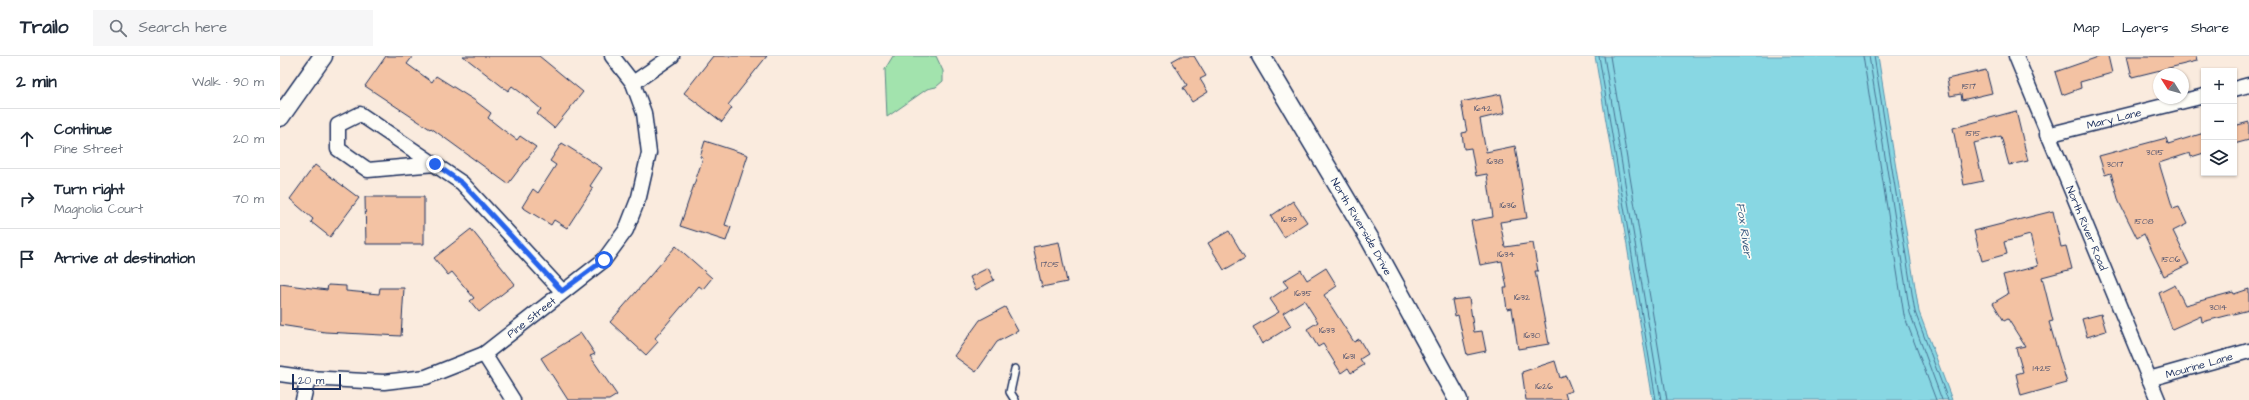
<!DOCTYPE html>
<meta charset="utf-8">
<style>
body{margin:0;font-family:"Architects Daughter",sans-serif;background:#f6f6f7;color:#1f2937}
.controls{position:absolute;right:12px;top:12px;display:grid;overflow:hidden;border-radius:0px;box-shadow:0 1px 3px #0004}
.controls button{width:36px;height:36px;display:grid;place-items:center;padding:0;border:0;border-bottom:1px solid #e0e1e3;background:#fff;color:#1f2937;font:20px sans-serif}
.compass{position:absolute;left:1873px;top:12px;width:36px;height:36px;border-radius:50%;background:#fff;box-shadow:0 1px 3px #0004;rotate:307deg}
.scale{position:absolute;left:12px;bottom:10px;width:49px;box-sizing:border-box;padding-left:4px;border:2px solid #1b2f5e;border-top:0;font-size:11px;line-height:14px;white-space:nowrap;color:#1b2f5e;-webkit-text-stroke:3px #fdfcf7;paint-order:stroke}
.stop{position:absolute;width:12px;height:12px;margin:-9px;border:3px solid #2563eb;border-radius:50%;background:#fff}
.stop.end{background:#2563eb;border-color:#fff;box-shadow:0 1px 4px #0008}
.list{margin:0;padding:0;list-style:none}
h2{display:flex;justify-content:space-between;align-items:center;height:52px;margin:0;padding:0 16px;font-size:17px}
h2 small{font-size:13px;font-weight:400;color:#747a83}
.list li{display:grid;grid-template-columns:26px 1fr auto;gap:12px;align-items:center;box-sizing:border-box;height:60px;padding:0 16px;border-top:1px solid #e0e1e3}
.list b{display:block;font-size:15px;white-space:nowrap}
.list p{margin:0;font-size:13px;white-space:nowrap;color:#747a83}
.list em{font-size:13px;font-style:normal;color:#747a83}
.icon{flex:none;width:22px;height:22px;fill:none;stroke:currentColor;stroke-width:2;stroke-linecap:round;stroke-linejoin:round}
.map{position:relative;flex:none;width:1969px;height:344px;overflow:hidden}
header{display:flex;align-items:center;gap:24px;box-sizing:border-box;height:56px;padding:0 20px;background:#fff;border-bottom:1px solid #e0e1e3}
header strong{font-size:19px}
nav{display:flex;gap:22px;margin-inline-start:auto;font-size:14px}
.search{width:280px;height:36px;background:#f6f6f7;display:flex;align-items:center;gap:10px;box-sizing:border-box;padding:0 14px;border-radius:0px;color:#747a83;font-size:15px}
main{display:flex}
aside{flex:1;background:#fff}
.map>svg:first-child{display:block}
</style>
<header>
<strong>Trailo</strong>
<div class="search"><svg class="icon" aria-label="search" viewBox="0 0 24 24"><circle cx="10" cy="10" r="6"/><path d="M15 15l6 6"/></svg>Search here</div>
<nav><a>Map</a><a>Layers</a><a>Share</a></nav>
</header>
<main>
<aside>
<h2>2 min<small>Walk · 90 m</small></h2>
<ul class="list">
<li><svg class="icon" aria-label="ahead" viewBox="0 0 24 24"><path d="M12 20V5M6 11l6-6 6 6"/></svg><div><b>Continue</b><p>Pine Street</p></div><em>20 m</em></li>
<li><svg class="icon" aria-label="right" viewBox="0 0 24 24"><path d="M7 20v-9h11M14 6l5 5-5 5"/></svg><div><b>Turn right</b><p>Magnolia Court</p></div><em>70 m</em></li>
<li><svg class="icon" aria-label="arrive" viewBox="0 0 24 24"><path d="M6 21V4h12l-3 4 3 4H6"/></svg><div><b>Arrive at destination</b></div></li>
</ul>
</aside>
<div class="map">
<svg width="1969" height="344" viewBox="0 0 1969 344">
<rect width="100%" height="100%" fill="#faebde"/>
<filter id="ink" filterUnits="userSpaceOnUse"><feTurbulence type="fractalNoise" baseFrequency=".025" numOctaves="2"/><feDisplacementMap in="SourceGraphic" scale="8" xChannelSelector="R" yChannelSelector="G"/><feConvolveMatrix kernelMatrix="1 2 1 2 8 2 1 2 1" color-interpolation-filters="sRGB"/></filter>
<g filter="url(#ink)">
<path fill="#a2e3ad" stroke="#5e8986" d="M613,0H656L663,15V25L656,31L647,33L607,61L605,13Z"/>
<path fill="#88d7e3" stroke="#5c94ae" d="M1315,0H1598L1639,256L1672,344H1373Z"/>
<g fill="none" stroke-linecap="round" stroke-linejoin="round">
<path stroke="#477293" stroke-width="1" d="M1319,0L1376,344
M1324,0L1381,344
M1330,0L1387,344
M1583,0L1624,259L1656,344
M1589,0L1630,257L1662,344
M1594,0L1635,256L1668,344"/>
</g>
<path fill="#f3c2a3" stroke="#1b2f5e" d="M106,0H133L127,8L152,26L156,20L194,44L211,57L208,62L222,73L237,84L240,80L256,91L228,128L151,72L150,73L85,30Z
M183,0H259L303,36L274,72L257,58L261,53L248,42L232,30L228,35Z
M433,0H487L448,49L452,52L442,66L404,37Z
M901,0H914L926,20L920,23L928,36L912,46L903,32L907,29L892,5Z
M1821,0H1828L1832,17L1800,26L1801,32L1782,39L1775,16Z
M1847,0H1916L1917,5L1852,21Z
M1706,14L1712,37L1682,44L1681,38L1670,40L1667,23Z
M1221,38L1225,57L1200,63L1206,96L1235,90L1247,162L1220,166L1225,191L1253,187L1258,215H1255L1269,288L1238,293L1232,252L1227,253L1224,232H1227L1222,205L1200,209L1191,165L1213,161L1207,118L1196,120L1191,92L1184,93L1182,77L1187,76L1181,46Z
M1736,55L1748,105L1729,109L1721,80L1694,87L1703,125L1684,129L1673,72Z
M1969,66V84L1954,88V70Z
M1924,77V97L1911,101L1910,97L1879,107L1893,153L1899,151L1907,168L1893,175L1909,208L1884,220L1864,178L1857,182L1839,146L1831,117L1825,119L1819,100L1886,82L1888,88Z
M425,85L468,99L445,169L451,171L446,185L400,170L423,102L420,101Z
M282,87L322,112L310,130L313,132L287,172L274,164L271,169L242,151L253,133L258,137L276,109L270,105Z
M35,109L79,142L50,181L31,166L33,163L10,143Z
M85,141H144V188H86Z
M1013,145L1027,166L1004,181L991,160Z
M1773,155L1781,191L1786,190L1792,213L1762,221L1773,265L1769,266L1787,327L1741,340L1736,318L1743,316L1736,292L1745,290L1728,263L1724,265L1713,247L1728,238L1723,219L1758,210L1750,179L1724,186L1727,198L1702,205L1694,175Z
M191,173L235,228L199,256L190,245L194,242L172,216L168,219L154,202Z
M949,175L965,202L944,214L928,187Z
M779,186L787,226L762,231L753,191Z
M396,190L432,222L423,233L419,230L375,282L378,286L366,299L330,266Z
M708,212L714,224L696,234L690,221Z
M1046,212L1057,230L1044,239L1074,286L1079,283L1088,298L1080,303L1084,309L1071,317L1068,312L1061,317L1043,288L1038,291L1027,273L1038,266L1024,244L1003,257L1011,270L982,288L973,271L999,256L990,243L1008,231L1003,225L1021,214L1027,224Z
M0,228L47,234L48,229L66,230V235L99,238L100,232H124L121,280L45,276L0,269Z
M1895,229L1905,249L1953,236L1954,238L1969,233V254L1922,266L1921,260L1892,273L1879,237Z
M1189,242L1194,276L1202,275L1206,295L1187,299L1178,259L1175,260L1172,244Z
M725,251L738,275L717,286L696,316L674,300L700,264Z
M1821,258L1826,275L1807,281L1802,263Z
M301,277L315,298L310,300L337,339L329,344H288L261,302Z
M1275,305L1280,322L1286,320L1292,335L1285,337L1287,344H1246L1242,316Z"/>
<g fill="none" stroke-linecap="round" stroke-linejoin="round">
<defs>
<path id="service" d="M735,344L730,336L735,313"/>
<g id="minor">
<path id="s1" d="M1736,0L1878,344"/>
<path d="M353,27L392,0"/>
<path d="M1954,33L1969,29"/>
<path id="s2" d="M1767,79L1924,40"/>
<path d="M155,108L88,114L58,93V69L80,58L182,127L282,235"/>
<path d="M204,298L233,344"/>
<path id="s3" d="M0,318L28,322L104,326L146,321L204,298L324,204L346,174L359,141L369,97L364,57L353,27L332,0"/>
<path id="s4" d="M1869,323L1969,295"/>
<path d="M23,344L28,322"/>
</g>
<g id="tertiary">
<path id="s5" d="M981,0L1091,185L1178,344"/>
<path d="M0,61L43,0"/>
</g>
</defs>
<use href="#service" stroke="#1b2f5e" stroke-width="10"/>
<use href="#minor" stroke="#1b2f5e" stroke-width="17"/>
<use href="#tertiary" stroke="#1b2f5e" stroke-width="21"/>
<use href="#service" stroke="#fdfcf7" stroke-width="7"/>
<use href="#minor" stroke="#fdfcf7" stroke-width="14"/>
<use href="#tertiary" stroke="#fdfcf7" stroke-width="18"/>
</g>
</g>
<g fill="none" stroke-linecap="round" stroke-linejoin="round" filter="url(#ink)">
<path stroke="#2563eb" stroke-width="5" d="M155,108L182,127L282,235L324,204"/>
</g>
<g text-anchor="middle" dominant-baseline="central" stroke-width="3.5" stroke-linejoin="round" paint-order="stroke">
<g font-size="9" fill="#51546f">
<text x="1689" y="30">1517</text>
<text x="1203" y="52">1642</text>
<text x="1693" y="77">1515</text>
<text x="1875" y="96">3015</text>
<text x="1215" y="105">1638</text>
<text x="1835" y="108">3017</text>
<text x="1228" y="149">1636</text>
<text x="1009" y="163">1639</text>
<text x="1864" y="165">1508</text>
<text x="1226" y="198">1634</text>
<text x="1891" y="203">1506</text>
<text x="770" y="208">1705</text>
<text x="1023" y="237">1635</text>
<text x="1242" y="241">1632</text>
<text x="1938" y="251">3014</text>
<text x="1047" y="274">1633</text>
<text x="1252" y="279">1630</text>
<text x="1069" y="300">1631</text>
<text x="1762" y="312">1425</text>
<text x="1264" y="330">1626</text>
</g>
<g font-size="11" fill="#1b2f5e" stroke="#fdfcf7">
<text stroke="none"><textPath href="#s2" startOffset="69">Mary Lane</textPath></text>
<text stroke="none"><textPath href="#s5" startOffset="198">North Riverside Drive</textPath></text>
<text stroke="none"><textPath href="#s1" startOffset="186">North River Road</textPath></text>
<text stroke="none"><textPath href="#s3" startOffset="269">Pine Street</textPath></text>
<text stroke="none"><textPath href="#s4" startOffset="52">Mourine Lane</textPath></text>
</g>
<g font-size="12" font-style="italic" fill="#36597f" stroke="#fdfcf7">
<text transform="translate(1464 174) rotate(82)">Fox River</text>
</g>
</g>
</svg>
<div class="controls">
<button>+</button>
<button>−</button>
<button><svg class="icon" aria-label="layers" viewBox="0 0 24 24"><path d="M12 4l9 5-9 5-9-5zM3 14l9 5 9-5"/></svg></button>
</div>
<svg class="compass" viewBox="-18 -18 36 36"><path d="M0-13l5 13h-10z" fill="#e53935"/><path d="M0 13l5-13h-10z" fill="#747a83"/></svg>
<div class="scale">20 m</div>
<div class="stop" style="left:324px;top:204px"></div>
<div class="stop end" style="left:155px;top:108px"></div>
</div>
</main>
